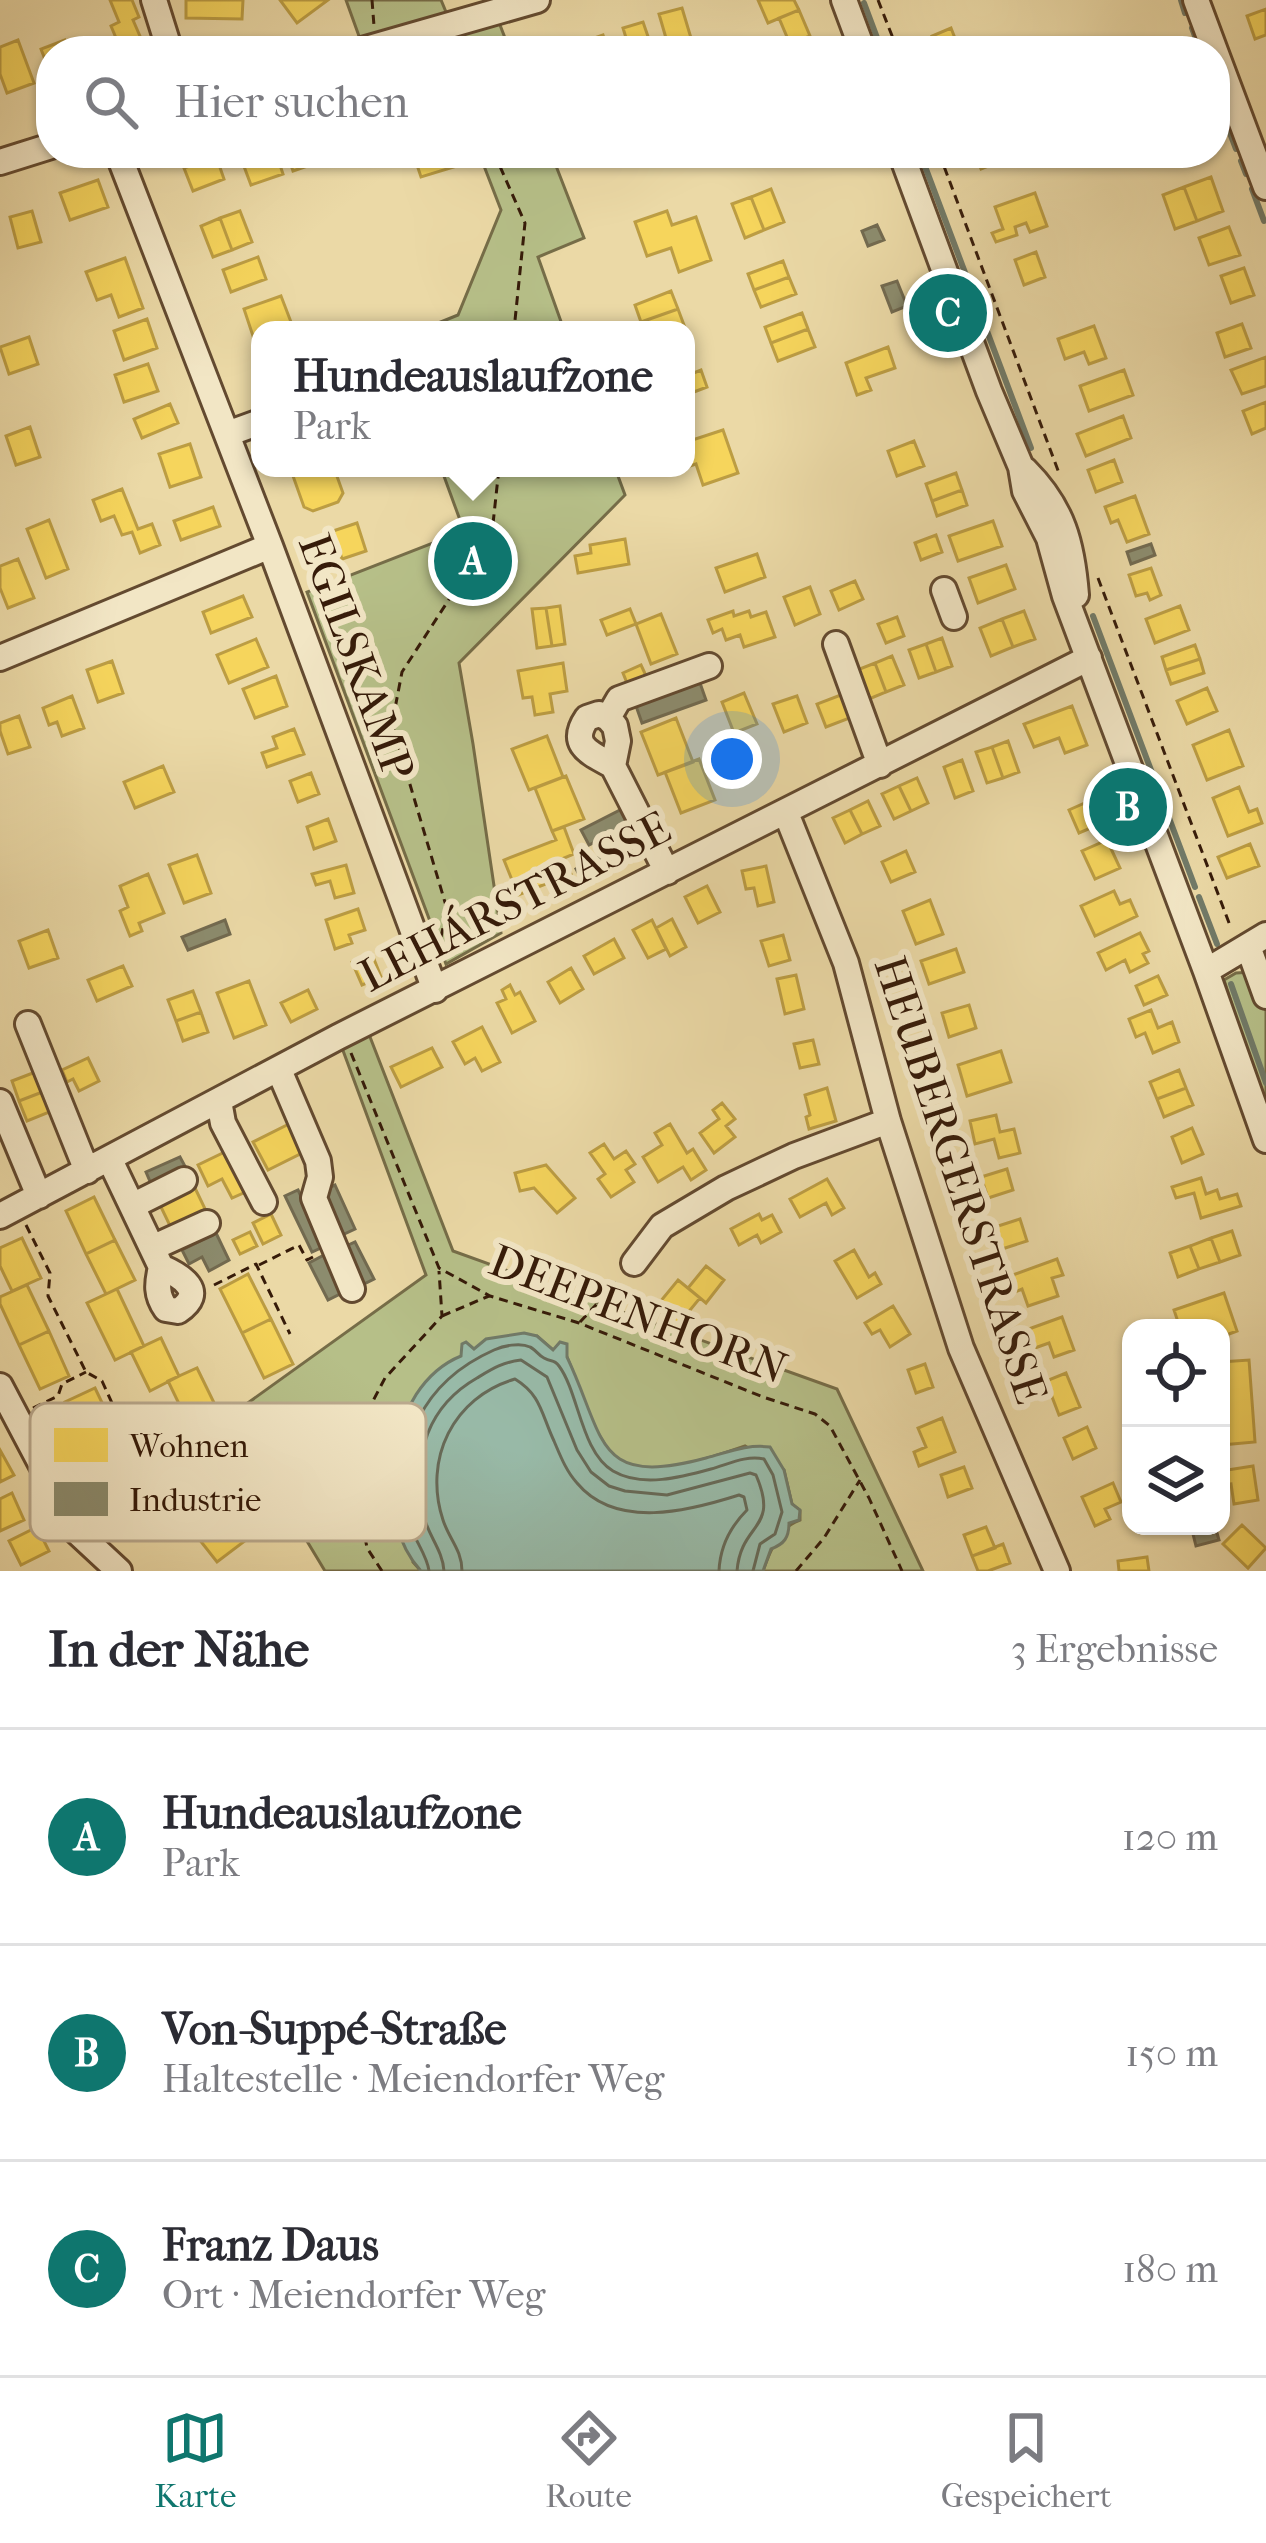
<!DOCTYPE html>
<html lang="de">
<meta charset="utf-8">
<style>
body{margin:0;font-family:"IM FELL French Canon",serif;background:#f7f7f7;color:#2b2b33}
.controls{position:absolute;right:36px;bottom:36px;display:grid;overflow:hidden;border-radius:24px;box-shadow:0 3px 9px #0004}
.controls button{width:108px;height:108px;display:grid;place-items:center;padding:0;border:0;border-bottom:3px solid #e1e1e2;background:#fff;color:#2b2b33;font:60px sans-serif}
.you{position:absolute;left:732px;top:759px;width:42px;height:42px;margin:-30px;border:9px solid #fff;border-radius:50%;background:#1a73e8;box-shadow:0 0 0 18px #1a73e833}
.badge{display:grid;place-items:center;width:78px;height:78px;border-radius:50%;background:#0f766e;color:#fff;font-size:39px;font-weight:700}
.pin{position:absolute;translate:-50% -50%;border:6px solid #fff;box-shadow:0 3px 12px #0006}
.popup{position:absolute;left:251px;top:321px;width:444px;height:156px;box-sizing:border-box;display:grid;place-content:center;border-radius:24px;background:#fff;filter:drop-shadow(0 3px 9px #0005);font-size:39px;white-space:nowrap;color:#7c7c81}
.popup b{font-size:45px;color:#2b2b33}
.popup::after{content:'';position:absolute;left:50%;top:100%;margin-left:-24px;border:24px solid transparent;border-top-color:#fff}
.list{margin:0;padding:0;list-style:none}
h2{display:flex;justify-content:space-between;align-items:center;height:156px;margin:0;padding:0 48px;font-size:51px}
h2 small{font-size:39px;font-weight:400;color:#7c7c81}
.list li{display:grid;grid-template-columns:78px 1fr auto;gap:36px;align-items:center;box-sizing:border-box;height:216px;padding:0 48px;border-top:3px solid #e1e1e2}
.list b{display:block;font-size:45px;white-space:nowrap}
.list p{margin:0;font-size:39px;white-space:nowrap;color:#7c7c81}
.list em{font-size:39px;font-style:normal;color:#7c7c81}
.icon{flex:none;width:66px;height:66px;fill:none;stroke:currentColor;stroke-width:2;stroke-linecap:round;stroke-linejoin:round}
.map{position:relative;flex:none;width:1266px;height:1571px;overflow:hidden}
.search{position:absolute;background:#fff;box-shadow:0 3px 9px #0004;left:36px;right:36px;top:36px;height:132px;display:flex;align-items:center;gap:30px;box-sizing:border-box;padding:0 42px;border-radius:48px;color:#7c7c81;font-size:45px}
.sheet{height:804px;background:#fff}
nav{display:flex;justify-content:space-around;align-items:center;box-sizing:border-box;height:168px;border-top:3px solid #e1e1e2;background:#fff;font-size:33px;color:#7c7c81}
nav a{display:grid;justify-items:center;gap:6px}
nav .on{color:#0f766e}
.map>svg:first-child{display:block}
</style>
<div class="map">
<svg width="1266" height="1571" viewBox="0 0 1266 1571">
<rect width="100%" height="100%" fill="#ebd9a6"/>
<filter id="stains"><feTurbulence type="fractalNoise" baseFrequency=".00167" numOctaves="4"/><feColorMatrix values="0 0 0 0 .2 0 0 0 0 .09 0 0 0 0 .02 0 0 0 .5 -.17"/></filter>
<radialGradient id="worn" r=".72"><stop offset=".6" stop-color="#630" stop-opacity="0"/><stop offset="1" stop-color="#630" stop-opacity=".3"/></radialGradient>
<path fill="#b6bf88" stroke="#766d48" stroke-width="3" d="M346,0H441L451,24L364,50Z
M495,12L510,51H442Z
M479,153H551L584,238L538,257L564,330H421L458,315L501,210Z
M441,468H615L625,495L459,663L473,744L501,933L446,964L307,592L464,531Z
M1253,972L1266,1011V1111L1224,980L1236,973Z
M365,1024L453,1251L837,1389L923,1571H763C770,1551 779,1527 800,1520V1511L792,1504L784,1470L745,1446C712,1457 636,1486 610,1452C591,1428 579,1385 567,1357L553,1350L537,1336L474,1349L461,1357L413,1562L421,1571H325L231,1415L426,1275L338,1037Z"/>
<path fill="#98baa8" stroke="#717a68" stroke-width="3" d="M524,1333L537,1336L553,1350L560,1342L567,1344V1357C606,1439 594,1488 706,1458C729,1452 747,1444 770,1447L784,1470L792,1504L800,1510L799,1520L789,1523C789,1538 784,1544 771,1549L763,1571H421C369,1515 387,1386 461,1356L462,1344L466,1342L474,1349L486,1339Z"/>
<path fill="#f6d55c" stroke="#bc9d43" stroke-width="3" d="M110,0H132L139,17L133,20L146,50L94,51L93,48L116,38L111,26L119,22Z
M186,0H243L242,19L186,18Z
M280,0H328L297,23Z
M758,0H794L799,10L768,23Z
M682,8L691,38L668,45L659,14Z
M1266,9V35L1255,39L1247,16Z
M799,10L810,36L790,44L779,18Z
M643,22L653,51H630L623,28Z
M951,28L958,46L938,51L932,36Z
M603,35L608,51H573L572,46Z
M1143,38L1148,51H1118L1117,48Z
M18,40L34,83L7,93L0,74V47Z
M65,40L70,51H51V75L41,49Z
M239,153H276L283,174L251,185Z
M287,153H316L319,162L293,171Z
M413,153H467L470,162L421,177Z
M975,153H1020L981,169Z
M216,156L224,179L193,191L184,168Z
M1211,177L1223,211L1197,221L1184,187Z
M98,180L108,207L70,220L60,193Z
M1184,187L1197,221L1175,229L1163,195Z
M771,189L784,222L764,230L751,197Z
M1035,193L1047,226L1030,232L1026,223L1015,227L1017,235L996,242L992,233L1003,229L995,207Z
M751,197L764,230L745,238L732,204Z
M32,211L41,242L18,248L10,217Z
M240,211L252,242L232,250L220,218Z
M667,211L672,225L696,217L711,260L679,272L671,248L647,256L635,222Z
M220,218L232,250L213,257L201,226Z
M1229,227L1240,255L1209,265L1199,238Z
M1036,252L1045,277L1024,285L1015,260Z
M258,257L266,279L231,292L223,270Z
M125,258L143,308L119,317L111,295L97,300L86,272Z
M783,261L789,277L754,290L748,274Z
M1244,268L1254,295L1231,303L1221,276Z
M789,277L796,294L761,307L754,290Z
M671,291L678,309L641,322L635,305Z
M281,296L291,322L269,330H260V333L253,336L244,309Z
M678,309L684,325L669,330H644L641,322Z
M802,313L808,329L771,343L765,327Z
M147,319L157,348L124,360L114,331Z
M1242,324L1251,348L1225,357L1217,333Z
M1094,326L1106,358L1089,364L1084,352L1065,359L1058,339Z
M808,329L815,347L778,361L771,343Z
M29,337L38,364L9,374L0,347Z
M888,347L895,368L866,378L871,390L857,395L846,363Z
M1266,357V386L1242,394L1231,370Z
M148,364L158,391L124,402L115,375Z
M701,370L707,387L686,395V376Z
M1124,370L1133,395L1089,411L1080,386Z
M1266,402V428L1252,434L1243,411Z
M170,404L178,423L142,438L134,419Z
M1123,416L1131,438L1086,456L1077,434Z
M30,427L40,457L16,465L6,436Z
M723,430L738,473L703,485L696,464L687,467L686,442Z
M914,441L924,466L897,476L888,451Z
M190,444L201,477L170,487L159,454Z
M1114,460L1122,482L1096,492L1088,470Z
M315,468H334L343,493L338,502L313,511L304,507L293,476Z
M956,473L962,490L932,501L926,484Z
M122,489L138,529L152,524L160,545L140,553L132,532L122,535L114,516L101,521L93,500Z
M962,490L967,505L937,516L932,501Z
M1135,496L1149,534L1127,542L1118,520L1111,523L1105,507Z
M213,507L220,526L181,540L174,521Z
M49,520L68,569L46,578L27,529Z
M993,521L1002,546L958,561L949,536Z
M357,523L366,551L342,559L333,531Z
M936,535L942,552L921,560L915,543Z
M625,539L629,564L578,573L575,556L591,553L590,545Z
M757,554L765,577L725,592L716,568Z
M18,559L34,598L8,608L0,588V566Z
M1006,565L1015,589L978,603L969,578Z
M1151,568L1161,595L1150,600L1147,593L1136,596L1129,575Z
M855,581L863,599L839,610L831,591Z
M810,587L820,614L795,625L784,597Z
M243,596L252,617L211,633L203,612Z
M560,606L565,644L552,646L546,608Z
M1180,606L1189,630L1155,643L1146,619Z
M546,608L552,646L537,648L532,609Z
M630,609L636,624L607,635L601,620Z
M733,611L734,616L749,611L751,617L766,612L775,637L744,647L740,635L726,640L722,629L713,633L708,620Z
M1024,611L1035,639L1013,647L1002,619Z
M661,614L677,654L651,664L636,624Z
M897,617L904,636L886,643L878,624Z
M1002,619L1013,647L991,656L980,628Z
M942,638L952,666L936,672L926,644Z
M256,639L268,667L229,683L217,655Z
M926,644L936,672L919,678L909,650Z
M1195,645L1200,659L1166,670L1162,657Z
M892,656L904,685L886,692L875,663Z
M1200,659L1204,673L1171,684L1166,670Z
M112,661L123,693L98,702L87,670Z
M563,663L567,691L550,694L553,712L535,715L532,697L523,698L518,671Z
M875,663L886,692L869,699L857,670Z
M641,665L648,680L629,688L623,673Z
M276,676L287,706L255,718L243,689Z
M1207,688L1217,711L1187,724L1177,701Z
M744,693L757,724L734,733L722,702Z
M846,693L855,716L826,727L817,704Z
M72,696L84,728L62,736L57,722L49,725L43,708Z
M797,696L807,723L784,732L773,704Z
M1072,706L1087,745L1065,753L1059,738L1034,747L1024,724Z
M19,716L30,747L8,754L0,731V723Z
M676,718L693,762L658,775L641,732Z
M294,729L304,754L267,767L262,753L277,748L273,737Z
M1229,730L1243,766L1207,780L1193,745Z
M547,736L563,777L529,790L512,749Z
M1008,741L1019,772L1003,778L992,747Z
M992,747L1003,778L987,783L976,752Z
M699,759L715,800L681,813L665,772Z
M962,760L973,791L955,798L944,767Z
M163,766L174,792L135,808L124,782Z
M311,773L319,794L298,802L290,781Z
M566,776L584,819L552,831L535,788Z
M917,778L928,803L911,811L899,786Z
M899,786L911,811L894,819L882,794Z
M1239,787L1249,812L1257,809L1262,823L1228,836L1213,798Z
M1096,798L1105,822L1079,833L1069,810Z
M868,801L880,826L862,834L850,810Z
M850,810L862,834L845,843L833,818Z
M328,819L336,841L314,849L307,827Z
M564,827L574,854L564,858L571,874L518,895L504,860L556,840L552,831Z
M1107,840L1120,868L1095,879L1082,851Z
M1250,844L1259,866L1227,878L1218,857Z
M906,851L915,872L891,882L882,862Z
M197,855L211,893L184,903L169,865Z
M346,865L354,893L335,898L330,881L316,885L312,874Z
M766,866L774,902L758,906L754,888L746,889L742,871Z
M148,874L164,913L139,923L142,931L130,936L120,911L128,907L120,886Z
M707,886L720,912L698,923L685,897Z
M1114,891L1120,904L1130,900L1137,916L1095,936L1081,906Z
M930,900L943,934L916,944L903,911Z
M358,909L365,930L349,935L352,943L335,949L326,920Z
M672,919L686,947L670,956L656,928Z
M652,920L666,949L648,958L633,930Z
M48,930L58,958L29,968L19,941Z
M1140,933L1149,951L1143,954L1148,963L1130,972L1125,960L1106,970L1098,953Z
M783,935L790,960L769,966L761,941Z
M614,939L624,958L594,974L584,956Z
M956,949L964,972L929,984L921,961Z
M372,954L381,977L362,985L352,962Z
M123,966L132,986L97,1001L88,980Z
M571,968L583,989L560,1003L548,982Z
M796,975L804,1009L785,1014L777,979Z
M1158,976L1167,995L1144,1005L1136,986Z
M249,981L266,1025L234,1038L217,993Z
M510,985L515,995L520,992L535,1021L512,1033L497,1003L506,999L502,990Z
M308,990L317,1009L291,1022L281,1003Z
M193,991L201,1012L176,1021L168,1000Z
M969,1005L976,1028L949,1037L942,1013Z
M1151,1010L1158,1028L1172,1022L1179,1042L1153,1053L1145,1033L1136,1037L1129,1019Z
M201,1012L208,1032L183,1041L176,1021Z
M482,1027L500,1062L482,1071L475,1058L465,1064L453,1042Z
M813,1040L819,1064L800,1068L794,1044Z
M432,1048L442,1067L401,1087L391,1067Z
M1001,1051L1011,1082L967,1096L958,1065Z
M88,1058L99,1081L79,1091L73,1079L67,1082L62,1070Z
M1179,1070L1186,1088L1157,1099L1150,1082Z
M38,1071L45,1091L19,1101L12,1081Z
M827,1088L836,1121L809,1129L806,1117L810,1115L805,1095Z
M1186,1088L1193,1105L1164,1117L1157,1099Z
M45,1091L52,1111L27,1121L19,1101Z
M722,1103L735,1119L726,1126L735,1137L714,1153L700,1133L719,1119L713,1110Z
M996,1115L1000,1132L1014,1129L1020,1153L999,1158L994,1139L975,1144L970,1121Z
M289,1124L304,1152L268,1170L253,1142Z
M670,1124L687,1153L693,1149L706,1170L691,1180L683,1167L658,1182L643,1157L662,1145L655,1133Z
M1192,1128L1203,1154L1182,1163L1172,1137Z
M604,1144L614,1159L626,1151L635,1164L626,1170L634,1182L611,1197L598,1179L605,1174L590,1153Z
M231,1149L250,1190L232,1198L222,1179L208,1186L198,1165Z
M546,1165L575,1198L557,1213L534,1188L520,1191L515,1173Z
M1007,1169L1013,1190L988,1198L981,1177Z
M1201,1178L1206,1194L1217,1190L1220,1199L1237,1194L1241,1206L1201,1218L1194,1193L1176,1198L1172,1187Z
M827,1179L844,1208L832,1215L826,1203L800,1217L790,1199Z
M195,1188L208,1215L173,1232L160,1205Z
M94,1197L115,1240L86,1254L66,1211Z
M271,1214L281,1235L263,1244L253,1223Z
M759,1214L762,1220L772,1215L781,1232L761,1243L757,1235L739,1245L731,1229Z
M1020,1219L1027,1241L1002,1249L995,1227Z
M1232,1231L1240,1255L1220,1262L1211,1238Z
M250,1232L257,1246L240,1254L233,1240Z
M22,1238L41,1278L12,1291L0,1266V1248Z
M1211,1238L1220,1262L1199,1269L1190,1246Z
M115,1240L135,1280L106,1294L86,1254Z
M1190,1246L1199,1269L1178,1277L1170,1253Z
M854,1250L869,1277L875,1273L881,1284L857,1298L835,1261Z
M1057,1259L1063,1275L1052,1278L1058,1296L1028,1306L1022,1289L1015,1292L1010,1276Z
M706,1266L724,1280L706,1303L688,1288Z
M248,1274L271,1319L242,1333L220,1289Z
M678,1280L700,1298L677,1326L655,1308Z
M27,1285L49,1331L19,1345L0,1304V1297Z
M117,1289L144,1346L115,1360L87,1303Z
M1224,1293L1237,1331L1221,1337V1328H1180L1174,1310Z
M893,1306L910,1334L890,1347L880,1330L872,1334L865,1323Z
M1062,1317L1074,1350L1054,1357L1049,1343L1032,1349L1026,1330Z
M271,1319L293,1364L264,1378L242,1333Z
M49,1331L69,1376L40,1389L19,1345Z
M161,1338L179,1376L150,1391L131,1352Z
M1249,1360L1255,1442L1221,1445V1362Z
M925,1364L933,1387L916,1393L908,1370Z
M197,1368L222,1419L193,1433L168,1381Z
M1066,1373L1080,1407L1059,1415L1046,1381Z
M95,1388L138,1478L109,1492L65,1402Z
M942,1418L955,1452L919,1466L914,1452L926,1447L918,1428Z
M1087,1427L1096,1448L1073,1459L1064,1438Z
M207,1435L218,1448L201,1461L213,1476L187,1494L174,1475L195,1456L191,1447Z
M0,1450L14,1475L0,1482Z
M1253,1466L1258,1500L1234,1504L1231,1484L1221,1485V1471Z
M964,1467L972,1488L948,1497L941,1475Z
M144,1476L164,1516L135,1530L115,1490Z
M1113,1483L1121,1502L1105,1509L1110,1519L1095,1526L1082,1497Z
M12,1493L24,1520L0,1531V1499Z
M228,1509L250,1537L217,1562L195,1534Z
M1242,1525L1266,1548L1248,1568L1223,1544Z
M37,1527L49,1551L21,1565L9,1541Z
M986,1527L995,1548L972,1556L964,1535Z
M1003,1544L1010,1563L988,1571H978L972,1556Z
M1147,1557L1149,1571H1119L1118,1561Z"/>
<path fill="#8c8c6e" stroke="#726a50" stroke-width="3" d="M877,225L884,240L868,246L862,231Z
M897,281L907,306L892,312L882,286Z
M1151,544L1155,555L1131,564L1127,552Z
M700,683L706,700L642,723L636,706Z
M620,810L628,825L589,845L581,830Z
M628,842L635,856L584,884L576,869Z
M225,920L230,934L188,950L182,937Z
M926,1066L931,1085L913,1090L908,1072Z
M180,1157L187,1170L152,1186L146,1172Z
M335,1185L355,1229L342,1235L321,1191Z
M298,1190L325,1246L312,1252L285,1196Z
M216,1233L229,1260L209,1271L202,1257L189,1264L182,1250Z
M355,1242L374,1279L360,1286L342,1248Z
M324,1255L342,1293L328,1300L309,1263Z
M1207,1526H1215L1219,1540L1196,1546L1192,1530Z"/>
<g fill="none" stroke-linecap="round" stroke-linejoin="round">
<path stroke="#676a58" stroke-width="3" d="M429,1571C427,1554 413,1539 409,1521C391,1445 424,1381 494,1350C503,1346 520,1342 530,1347C535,1349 538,1355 544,1358C552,1363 553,1358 559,1366C579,1393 581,1452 613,1471C642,1488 682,1477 711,1469C729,1464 746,1455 764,1459L773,1475L782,1512L775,1534L760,1544L753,1571
M444,1571C443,1549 425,1532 422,1509C413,1454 428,1406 477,1378C492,1369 503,1362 521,1360L547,1377L577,1450L591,1472L609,1486L625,1491L667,1495L750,1473L756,1475C780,1531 741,1521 737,1571
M462,1571C462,1550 449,1539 443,1520C423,1459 453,1397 515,1379C541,1395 541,1413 554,1441C560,1455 566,1471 577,1483C616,1530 689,1511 739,1495L744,1497L747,1510C730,1527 720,1547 719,1571"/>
<path stroke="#717a68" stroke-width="6" d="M1181,0L1185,13
M864,3L882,51
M1192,28L1199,47
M1215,92L1218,99
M1222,112L1236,149
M920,153L1031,448
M1241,161L1246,174
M1252,189L1264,221
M1093,616L1195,887
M1199,897L1217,944
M1231,984L1266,1083"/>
<defs>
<path id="minor" d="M154,0L170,51
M844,0L863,51
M1196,0L1215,51
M359,51L537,0
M1215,51L1266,187
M118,153L270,546L435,990
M901,153L989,391L1021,467L1025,491L1049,538L1065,596L1206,971L1266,1140
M0,162L51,146
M227,434L260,422
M1025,470C1063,508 1072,544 1076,595
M944,590L954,617
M836,644L880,765
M0,658L270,546
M608,718L619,699L709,666
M613,766C591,753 568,746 587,718L599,714L608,718L615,726L618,741L613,766L667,872
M786,813L846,963L888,1121L961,1348L1057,1571
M1248,946L1266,996
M1206,971L1266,935
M28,1024L87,1171
M279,1070L318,1161L320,1177L314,1198L352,1289
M219,1101L223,1123L264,1202
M0,1102L39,1196
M110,1160L161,1267C157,1284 156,1295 166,1309L178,1311C207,1292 182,1276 161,1267
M132,1206L184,1180
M0,1216L338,1037L1089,658
M152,1248L207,1223
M634,1263L662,1226L726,1188L794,1156L888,1121
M0,1386L77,1532L119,1571"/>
</defs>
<use href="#minor" stroke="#634a30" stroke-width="30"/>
<path stroke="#361b09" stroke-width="3" stroke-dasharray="9 6" stroke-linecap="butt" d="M372,0L374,26
M878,0L898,51
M494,153L525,223L514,330
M939,153L1059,473
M1098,578L1231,928
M441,937L447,909L392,724L402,672L492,533L499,468
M351,1053L439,1268L490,1296L579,1323L763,1397L815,1414L830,1426L869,1498L902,1571
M26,1225L50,1273L48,1296L86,1372L102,1381L133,1449L126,1452
M259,1265L299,1245L307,1260L313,1257
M214,1285L256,1264L290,1334
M442,1316L489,1296
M580,1322L619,1280
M33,1408L58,1396L62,1384L86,1372
M154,1496L160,1493L172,1519
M382,1571L367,1548L356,1487L364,1418L385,1378L442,1316L439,1271
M796,1571L824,1538L860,1480"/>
<use href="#minor" stroke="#f2e6c5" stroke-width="24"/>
</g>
<g text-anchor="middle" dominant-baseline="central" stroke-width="12" stroke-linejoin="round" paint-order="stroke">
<g font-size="45" fill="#361b09" stroke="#f2e6c5">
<text transform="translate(356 657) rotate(70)">EGILSKAMP</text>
<text transform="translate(515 902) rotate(-27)">LEHÁRSTRASSE</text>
<text transform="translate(960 1180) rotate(72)">HEUBERGERSTRASSE</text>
<text transform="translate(638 1315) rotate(21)">DEEPENHORN</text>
</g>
</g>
<rect x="30" y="1403" width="396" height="138" rx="18" fill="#f2e6c5" stroke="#baa98d" stroke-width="3"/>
<rect x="54" y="1428" width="54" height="34" fill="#f6d55c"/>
<rect x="54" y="1482" width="54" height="34" fill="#8c8c6e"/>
<g font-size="33" fill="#361b09">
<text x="129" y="1457">Wohnen</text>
<text x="129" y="1511">Industrie</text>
</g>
<rect width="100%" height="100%" filter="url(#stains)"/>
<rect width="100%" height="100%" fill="url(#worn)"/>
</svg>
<div class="controls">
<button><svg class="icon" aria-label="locate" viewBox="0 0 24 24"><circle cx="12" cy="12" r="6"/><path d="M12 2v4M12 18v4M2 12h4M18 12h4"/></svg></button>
<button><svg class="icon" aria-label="layers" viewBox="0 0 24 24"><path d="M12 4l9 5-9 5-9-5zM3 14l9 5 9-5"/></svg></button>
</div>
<div class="you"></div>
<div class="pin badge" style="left:473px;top:561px">A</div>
<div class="popup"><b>Hundeauslaufzone</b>Park</div>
<div class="pin badge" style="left:1128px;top:807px">B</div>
<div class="pin badge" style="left:948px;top:313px">C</div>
<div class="search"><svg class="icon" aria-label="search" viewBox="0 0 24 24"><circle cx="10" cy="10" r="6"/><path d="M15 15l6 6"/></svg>Hier suchen</div>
</div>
<section class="sheet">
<h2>In der Nähe<small>3 Ergebnisse</small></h2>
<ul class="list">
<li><span class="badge">A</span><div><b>Hundeauslaufzone</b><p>Park</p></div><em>120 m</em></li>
<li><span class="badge">B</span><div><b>Von-Suppé-Straße</b><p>Haltestelle · Meiendorfer Weg</p></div><em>150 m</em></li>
<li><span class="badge">C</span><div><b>Franz Daus</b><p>Ort · Meiendorfer Weg</p></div><em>180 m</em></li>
</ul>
</section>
<nav>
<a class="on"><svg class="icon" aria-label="map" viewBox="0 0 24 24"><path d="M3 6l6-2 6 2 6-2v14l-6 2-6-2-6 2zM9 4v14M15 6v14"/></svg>Karte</a>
<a><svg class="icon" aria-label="directions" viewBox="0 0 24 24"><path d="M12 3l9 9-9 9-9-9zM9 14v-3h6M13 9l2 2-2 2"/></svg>Route</a>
<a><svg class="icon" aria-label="saved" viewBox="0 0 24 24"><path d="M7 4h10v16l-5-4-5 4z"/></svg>Gespeichert</a>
</nav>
